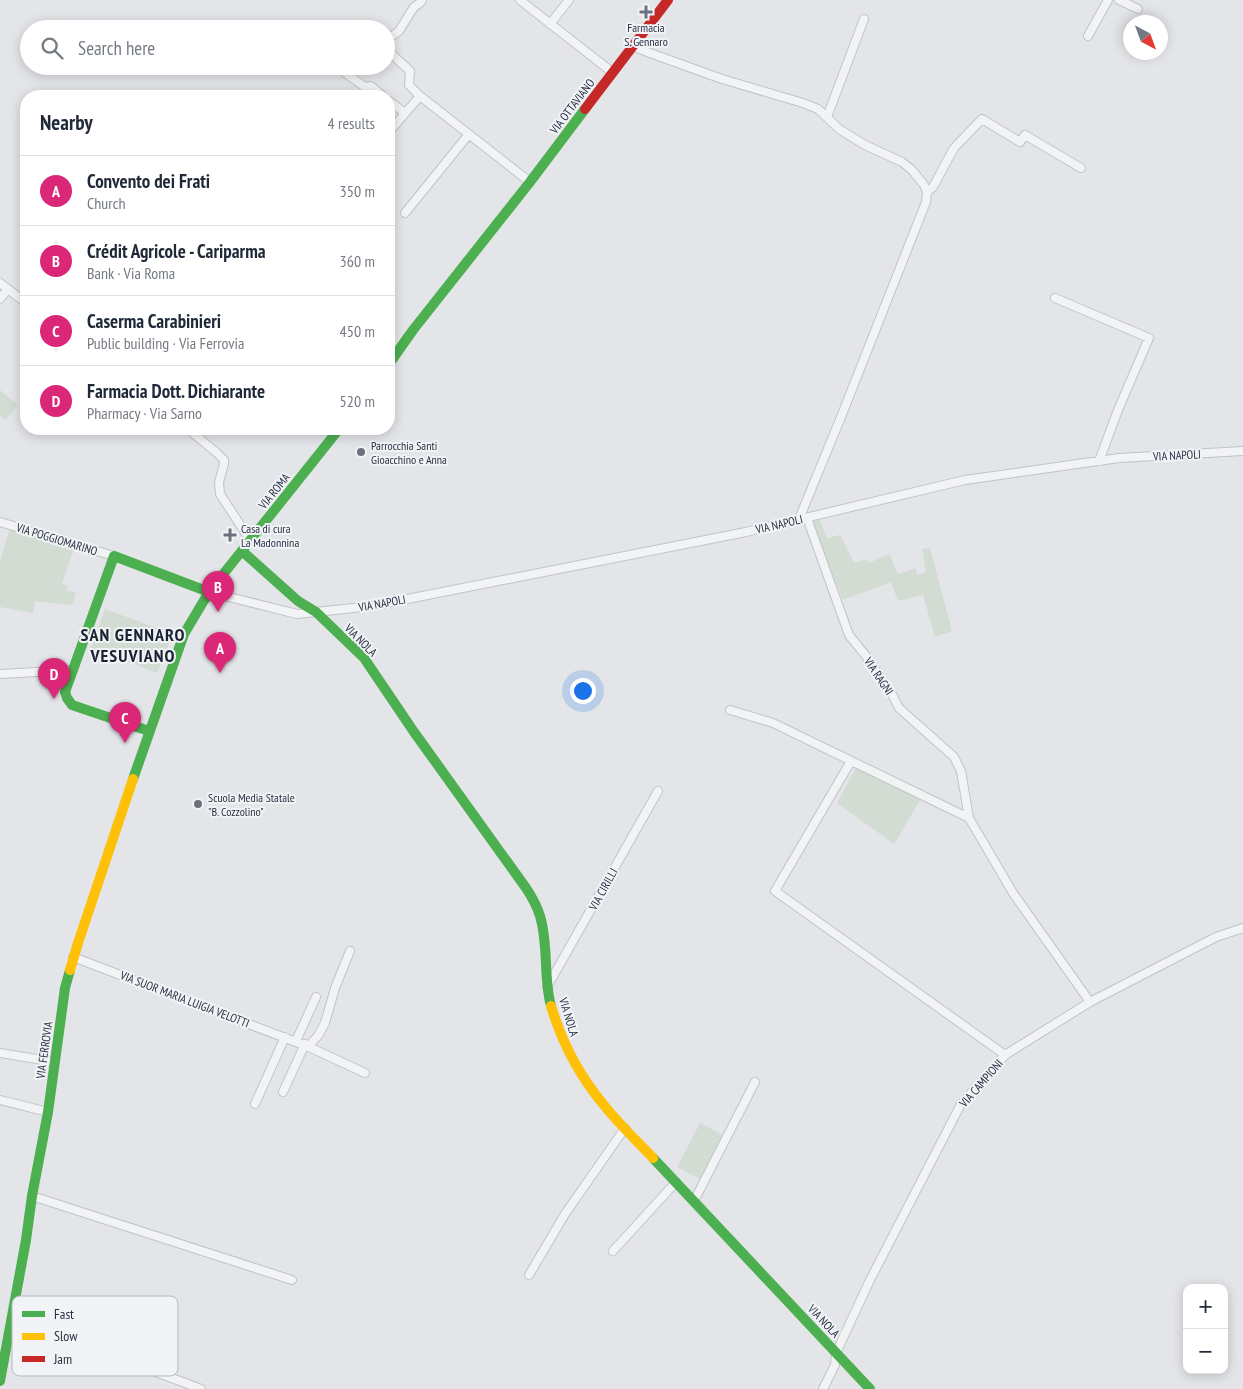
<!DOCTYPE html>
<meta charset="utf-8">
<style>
body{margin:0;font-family:"PT Sans Narrow",sans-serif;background:#f2f2f3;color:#1f2937}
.controls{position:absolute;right:15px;bottom:15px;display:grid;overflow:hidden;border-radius:10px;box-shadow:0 2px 12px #0003}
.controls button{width:45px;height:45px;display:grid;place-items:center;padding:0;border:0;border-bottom:1px solid #e0e1e3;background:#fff;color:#1f2937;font:25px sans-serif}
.compass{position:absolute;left:1123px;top:15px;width:45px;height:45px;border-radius:50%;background:#fff;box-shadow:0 2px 12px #0003;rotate:139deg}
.you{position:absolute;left:582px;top:690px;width:18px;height:18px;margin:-12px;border:4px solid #fff;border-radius:50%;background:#1a73e8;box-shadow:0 0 0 8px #1a73e833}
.badge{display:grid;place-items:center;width:32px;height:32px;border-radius:50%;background:#db2777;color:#fff;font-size:16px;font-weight:700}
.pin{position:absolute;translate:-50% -41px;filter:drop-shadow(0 1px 2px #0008)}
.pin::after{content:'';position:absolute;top:26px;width:18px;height:15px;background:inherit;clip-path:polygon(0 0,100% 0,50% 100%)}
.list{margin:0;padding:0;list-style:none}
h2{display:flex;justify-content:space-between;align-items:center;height:65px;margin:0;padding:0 20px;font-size:21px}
h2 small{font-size:16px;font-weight:400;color:#747a83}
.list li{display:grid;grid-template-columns:32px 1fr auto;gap:15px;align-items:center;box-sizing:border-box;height:70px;padding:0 20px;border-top:1px solid #e0e1e3}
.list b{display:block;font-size:19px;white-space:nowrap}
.list p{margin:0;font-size:16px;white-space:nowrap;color:#747a83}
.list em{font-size:16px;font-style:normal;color:#747a83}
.icon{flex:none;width:28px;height:28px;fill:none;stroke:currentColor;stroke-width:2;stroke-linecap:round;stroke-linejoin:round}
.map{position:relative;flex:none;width:1243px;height:1389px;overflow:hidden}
.search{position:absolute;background:#fff;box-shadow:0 2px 12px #0003;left:20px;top:20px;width:375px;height:55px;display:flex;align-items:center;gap:12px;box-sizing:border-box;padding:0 18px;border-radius:28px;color:#747a83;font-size:19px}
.panel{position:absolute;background:#fff;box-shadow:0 2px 12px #0003;left:20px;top:90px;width:375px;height:345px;border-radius:20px}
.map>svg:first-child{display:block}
</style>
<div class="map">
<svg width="1243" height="1389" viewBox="0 0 1243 1389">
<rect width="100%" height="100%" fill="#e3e5e8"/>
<path fill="#d3dcd3" d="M0,390L18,405L6,420L0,416Z
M819,518L827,538L840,535L854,563L866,559L869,563L889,554L898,574L916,568L917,575L926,572L922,549L930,548L952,631L935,637L923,595L898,601L891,582L843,600L810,519Z
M10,528L74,548L62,584L68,586L66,590L76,593L72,605L35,601L33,613L0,607V561Z
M105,609L173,634L157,673L91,648Z
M857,766L922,797L894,844L837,803Z
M700,1123L725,1136L702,1180L677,1167Z"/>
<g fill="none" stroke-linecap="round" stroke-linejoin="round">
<defs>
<path id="street" d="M520,0L612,72
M1119,0L1138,9
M550,24L569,0
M1088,36L1108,0
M386,45L389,38L399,31L414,7L420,3L422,0
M632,46L650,53L722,79L803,103L818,109L839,129L865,145L902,162L912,170L924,185L927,192L926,202L841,417L799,519
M386,49L410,71L409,85L420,96L530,182
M341,70L365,87L371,86L383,96
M389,101L405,113
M827,117L864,19
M389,132L420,96
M927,192L933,187L954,148L982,119L1020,142L1025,135L1081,168
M405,213L469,134
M0,283L26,303
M1055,298L1149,338L1118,410L1099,461
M0,299L8,289
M188,429L217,453L224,460V464L219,482L220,494L250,540
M807,518L849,635L866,656L893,696L899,708L954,757L961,771L969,818
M0,522L114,556
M209,592L297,614L372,606L746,532L965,480L1119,458L1243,451
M0,674L72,670
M730,710L773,723L969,818L1013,893L1090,1002
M851,761L775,891L1005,1055
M73,957L309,1047L312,1042L318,1036L325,1023L335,988L350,951
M547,987L658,791
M296,1041L316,997
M309,1047L365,1073
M0,1053L55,1062
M283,1092L305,1044
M0,1100L48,1112
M255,1104L285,1037
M32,1196L292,1280
M694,1201L755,1082
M613,1251L676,1182
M529,1275L565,1214L625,1128
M12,1318L201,1389
M823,1389L835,1365L836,1353L870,1280L961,1104L1005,1055L1090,1002L1216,937L1243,928"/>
</defs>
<use href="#street" stroke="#c1c3c6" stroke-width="10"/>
<use href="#street" stroke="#f2f3f5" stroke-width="8"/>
<path stroke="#4caf50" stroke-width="10" d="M389,364L413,330L530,182L585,109
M242,551L298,601L316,612L364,658L414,732L526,888C532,897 537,906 540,916C549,946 543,977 551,1006
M149,731L72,705L67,698L65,692L114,556L209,592
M133,779L184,634L209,592L339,429
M653,1158L870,1389
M0,1381L26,1240L32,1196L48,1112L65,988L70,970"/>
<path stroke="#ffc107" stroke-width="10" d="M70,970L78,943L133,779
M551,1006C562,1043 579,1075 603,1104C618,1123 636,1140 653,1158"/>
<path stroke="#c62828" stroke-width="10" d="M585,109L668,0"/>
</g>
<g fill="#6a717c" stroke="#f1f3f7" stroke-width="2">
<path d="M643.5 4.5h5v5h5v5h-5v5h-5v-5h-5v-5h5z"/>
<circle cx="361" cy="452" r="5"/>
<path d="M227.5 527.5h5v5h5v5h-5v5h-5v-5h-5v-5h5z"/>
<circle cx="198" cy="804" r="5"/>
</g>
<g text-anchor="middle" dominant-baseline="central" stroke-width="4" stroke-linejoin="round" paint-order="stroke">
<g font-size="12" fill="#293242" stroke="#f1f3f7" text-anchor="start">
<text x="646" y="27" text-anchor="middle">Farmacia<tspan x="646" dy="14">S. Gennaro</tspan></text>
<text x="371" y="445">Parrocchia Santi<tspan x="371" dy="14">Gioacchino e Anna</tspan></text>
<text x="241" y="528">Casa di cura<tspan x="241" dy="14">La Madonnina</tspan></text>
<text x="208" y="797">Scuola Media Statale<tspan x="208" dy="14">"B. Cozzolino"</tspan></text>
</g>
<g font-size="12" fill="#293242" stroke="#f1f3f7">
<text transform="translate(572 106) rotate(-53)">VIA OTTAVIANO</text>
<text transform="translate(1177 455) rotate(-3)">VIA NAPOLI</text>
<text transform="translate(274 491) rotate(-51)">VIA ROMA</text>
<text transform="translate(779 524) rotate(-13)">VIA NAPOLI</text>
<text transform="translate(57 539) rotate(17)">VIA POGGIOMARINO</text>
<text transform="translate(382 603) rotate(-10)">VIA NAPOLI</text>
<text transform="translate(361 640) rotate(45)">VIA NOLA</text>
<text transform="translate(879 676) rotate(56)">VIA RAGNI</text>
<text transform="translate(603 889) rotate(-61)">VIA CIRILLI</text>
<text transform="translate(185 999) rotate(21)">VIA SUOR MARIA LUIGIA VELOTTI</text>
<text transform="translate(569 1017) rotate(73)">VIA NOLA</text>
<text transform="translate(44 1050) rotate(-82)">VIA FERROVIA</text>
<text transform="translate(981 1083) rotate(-49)">VIA CAMPIONI</text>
<text transform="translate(824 1321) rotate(47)">VIA NOLA</text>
</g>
<g font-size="18" font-weight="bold" letter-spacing="1" fill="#1b2333" stroke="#f1f3f7">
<text x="133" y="634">SAN GENNARO<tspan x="133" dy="21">VESUVIANO</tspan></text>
</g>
</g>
<rect x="12" y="1296" width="166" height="80" rx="8" fill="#f1f3f7" stroke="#b5b9c1" stroke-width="1"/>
<rect x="22" y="1311" width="23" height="6" fill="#4caf50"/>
<rect x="22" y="1333" width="23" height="7" fill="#ffc107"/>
<rect x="22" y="1356" width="23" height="6" fill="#c62828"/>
<g font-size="14" fill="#293242">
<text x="54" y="1319">Fast</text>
<text x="54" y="1341">Slow</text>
<text x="54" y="1364">Jam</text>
</g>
</svg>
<div class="controls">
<button>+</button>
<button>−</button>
</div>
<svg class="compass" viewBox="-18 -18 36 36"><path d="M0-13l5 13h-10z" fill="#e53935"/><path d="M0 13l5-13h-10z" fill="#747a83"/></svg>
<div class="you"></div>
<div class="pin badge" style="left:220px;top:673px">A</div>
<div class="pin badge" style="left:218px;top:612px">B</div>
<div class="pin badge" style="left:125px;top:743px">C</div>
<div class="pin badge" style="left:54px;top:699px">D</div>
<div class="search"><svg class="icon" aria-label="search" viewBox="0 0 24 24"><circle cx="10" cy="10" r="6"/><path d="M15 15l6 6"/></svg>Search here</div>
<section class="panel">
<h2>Nearby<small>4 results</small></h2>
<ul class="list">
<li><span class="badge">A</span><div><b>Convento dei Frati</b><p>Church</p></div><em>350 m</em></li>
<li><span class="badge">B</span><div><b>Crédit Agricole - Cariparma</b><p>Bank · Via Roma</p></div><em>360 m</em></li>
<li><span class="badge">C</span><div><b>Caserma Carabinieri</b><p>Public building · Via Ferrovia</p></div><em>450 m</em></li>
<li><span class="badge">D</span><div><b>Farmacia Dott. Dichiarante</b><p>Pharmacy · Via Sarno</p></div><em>520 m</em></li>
</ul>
</section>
</div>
